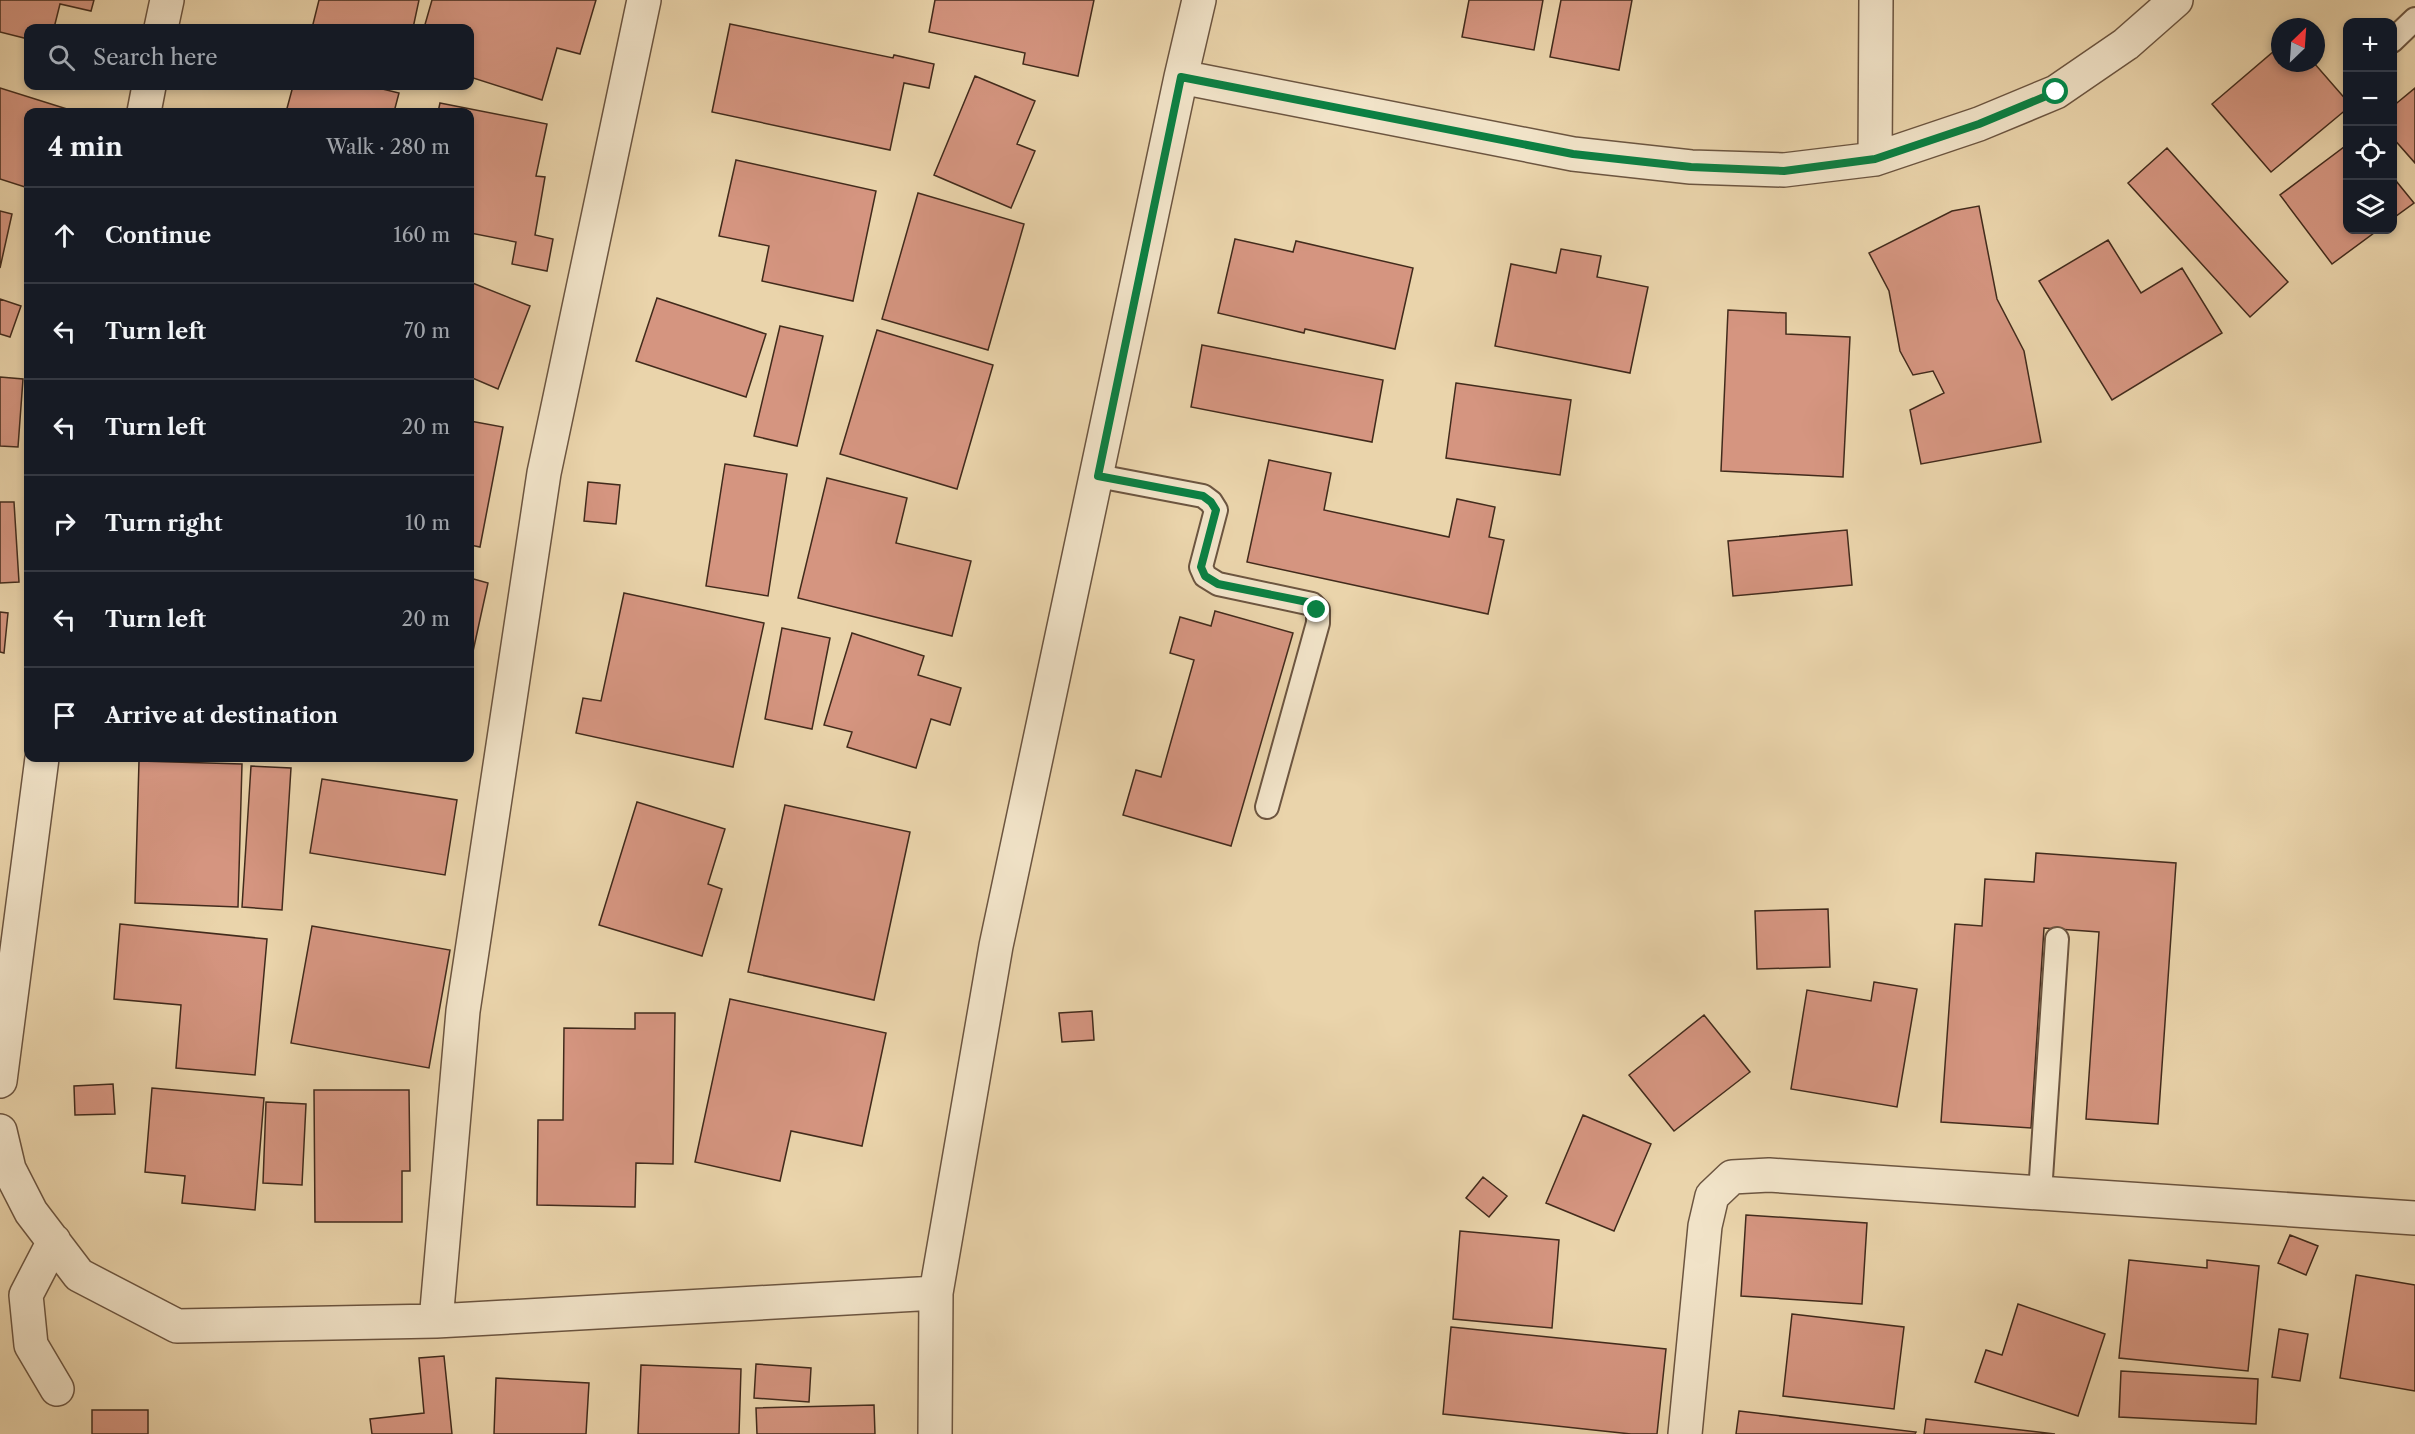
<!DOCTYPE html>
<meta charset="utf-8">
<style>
body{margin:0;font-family:"Libre Caslon Text",serif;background:#242831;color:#f1f3f6}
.controls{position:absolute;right:18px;top:18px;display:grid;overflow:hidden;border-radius:12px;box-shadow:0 3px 9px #0003}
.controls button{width:54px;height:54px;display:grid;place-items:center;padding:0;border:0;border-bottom:2px solid #363941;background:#171b24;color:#f1f3f6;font:30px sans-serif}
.compass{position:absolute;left:2271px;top:18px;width:54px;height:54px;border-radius:50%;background:#171b24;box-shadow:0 3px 9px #0003;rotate:25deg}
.stop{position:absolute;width:18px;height:18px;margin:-14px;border:4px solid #0b8043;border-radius:50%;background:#fff}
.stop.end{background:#0b8043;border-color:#fff;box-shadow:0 2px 6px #0008}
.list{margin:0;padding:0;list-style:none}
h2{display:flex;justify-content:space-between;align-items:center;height:78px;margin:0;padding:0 24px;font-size:26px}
h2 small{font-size:20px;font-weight:400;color:#9ea1a6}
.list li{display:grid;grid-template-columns:39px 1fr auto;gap:18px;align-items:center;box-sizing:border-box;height:96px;padding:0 24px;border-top:2px solid #363941}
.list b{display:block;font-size:22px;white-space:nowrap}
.list em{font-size:20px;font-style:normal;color:#9ea1a6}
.icon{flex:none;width:33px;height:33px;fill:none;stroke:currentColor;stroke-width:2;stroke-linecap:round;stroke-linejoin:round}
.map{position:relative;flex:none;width:2415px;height:1434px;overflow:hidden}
.search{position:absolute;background:#171b24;box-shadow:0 3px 9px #0003;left:24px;top:24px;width:450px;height:66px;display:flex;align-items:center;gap:15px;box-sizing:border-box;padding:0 21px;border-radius:12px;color:#9ea1a6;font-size:22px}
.panel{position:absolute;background:#171b24;box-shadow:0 3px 9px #0003;left:24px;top:108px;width:450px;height:654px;border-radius:12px}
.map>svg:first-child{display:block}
</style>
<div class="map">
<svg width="2415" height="1434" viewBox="0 0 2415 1434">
<rect width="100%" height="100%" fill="#ead4ab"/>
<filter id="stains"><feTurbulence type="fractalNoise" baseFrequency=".00333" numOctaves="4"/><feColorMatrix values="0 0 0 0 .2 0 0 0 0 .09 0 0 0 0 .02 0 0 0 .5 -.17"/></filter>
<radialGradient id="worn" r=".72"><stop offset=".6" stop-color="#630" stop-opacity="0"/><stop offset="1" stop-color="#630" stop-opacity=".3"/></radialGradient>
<path fill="#d59580" stroke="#422b1c" stroke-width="1.5" d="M0,0H94L91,11L60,4L54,28H28V39L0,32Z
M319,0H419L413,28H312Z
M432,0H596L580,54L557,48L542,100L470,77V28H424Z
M935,0H1094L1078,76L1023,64L1025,53L929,32Z
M1469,0H1543L1534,50L1462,37Z
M1561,0H1632L1619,70L1550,57Z
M730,24L893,58L894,55L934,64L929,88L904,83L890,150L712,112Z
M2280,46V63H2314L2348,102V108L2271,172L2212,104Z
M975,76L1035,101L1017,144L1035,151L1011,208L934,175Z
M293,86H370L399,93L394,112H286Z
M0,88L67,109L66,112H28V188L0,179Z
M2415,88V163L2392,137V107Z
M440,103L547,124L536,176L545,177L535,235L553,239L547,271L512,264L516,242L470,233V112H438Z
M2348,144V230H2378L2332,264L2280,195Z
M2167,148L2288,282L2250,317L2128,183Z
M736,160L876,191L853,301L762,281L769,246L719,236Z
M2392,176L2414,203L2392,219Z
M918,193L1024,224L988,350L882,319Z
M1979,206L1997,299L2024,351L2041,442L1921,464L1910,410L1944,393L1933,371L1913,375L1900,351L1889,291L1869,253L1952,211Z
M0,211L12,214L0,268Z
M1235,239L1293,252L1296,241L1413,268L1395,349L1305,329L1304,333L1218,313Z
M2108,240L2141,293L2182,268L2222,333L2112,400L2039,281Z
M1561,249L1601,256L1597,277L1648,287L1630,373L1495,346L1511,264L1556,273Z
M470,282L530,306L498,389L470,377Z
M657,298L766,334L746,397L636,361Z
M0,299L21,306L10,337L0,334Z
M1728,310L1786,313V334L1850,337L1843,477L1721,471Z
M780,326L823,336L797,446L754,436Z
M877,330L993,365L957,489L840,454Z
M1202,345L1383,380L1372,442L1191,407Z
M0,377L23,379L18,447L0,446Z
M1456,383L1571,400L1560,475L1446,458Z
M470,421L503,427L480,547L470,545Z
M1269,460L1331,473L1324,510L1449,537L1457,499L1495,507L1489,537L1504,540L1488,614L1247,562Z
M725,464L787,474L768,596L706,586Z
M827,478L907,498L896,543L971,561L952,636L798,598Z
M588,482L620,485L616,524L584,521Z
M0,502H14L19,582L0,583Z
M1847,530L1852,585L1733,596L1728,541Z
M470,578L488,583L470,665Z
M624,593L764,623L733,767L576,733L583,698L601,701Z
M1215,611L1293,633L1231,846L1123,815L1136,770L1161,777L1194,660L1170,653L1180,617L1211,626Z
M0,612L8,613L4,653L0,652Z
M782,628L830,638L812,729L765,719Z
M852,633L924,656L918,675L961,688L950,725L931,719L916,768L847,747L852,732L824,725Z
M139,761L242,764L238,907L135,903Z
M251,766L291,768L282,910L242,907Z
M322,779L457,800L445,875L310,853Z
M637,802L725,829L708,884L722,889L702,956L599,925Z
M785,805L910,832L874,1000L748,972Z
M2036,853L2176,863L2158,1124L2086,1119L2099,932L2044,928L2031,1128L1941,1122L1955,924L1982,926L1985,879L2034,882Z
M1828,909L1830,967L1757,969L1755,911Z
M120,924L267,939L255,1075L176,1068L181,1005L114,999Z
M312,926L450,950L429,1068L291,1043Z
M1874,982L1917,989L1897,1107L1791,1089L1807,990L1871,1001Z
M730,999L886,1033L862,1146L791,1131L780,1181L695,1162Z
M1092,1011L1094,1040L1062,1042L1059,1013Z
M635,1013H675L673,1164L636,1163L635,1207L537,1205L538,1120H563L564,1028L635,1029Z
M1704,1015L1750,1072L1674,1131L1629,1075Z
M113,1084L115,1114L75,1115L74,1086Z
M152,1088L264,1098L255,1210L182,1203L185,1176L145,1172Z
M314,1090H409L410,1171H402V1222H315Z
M266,1102L306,1104L302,1185L263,1183Z
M1583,1115L1651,1144L1614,1231L1546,1203Z
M1483,1177L1507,1196L1489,1217L1466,1198Z
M1746,1215L1867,1223L1862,1304L1741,1296Z
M1460,1231L1559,1240L1552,1328L1453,1319Z
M2290,1235L2318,1246L2306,1275L2278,1263Z
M2129,1260L2207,1268V1260L2259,1266L2248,1371L2119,1358Z
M2356,1275L2415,1285V1391L2340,1378Z
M2018,1304L2105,1334L2078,1416L1975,1382L1986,1350L2002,1355Z
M1792,1314L1904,1327L1894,1409L1783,1396Z
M1451,1327L1666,1349L1657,1434H1631L1443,1414Z
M2279,1329L2308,1334L2300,1381L2272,1377Z
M444,1356L452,1434H372L370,1419L424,1413L419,1358Z
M756,1364L811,1368L809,1402L754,1398Z
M641,1365L741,1369L739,1434H638Z
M2121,1371L2258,1379L2256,1424L2119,1417Z
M496,1378L589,1383L586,1434H494Z
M874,1405L875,1434H757L756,1408Z
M92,1410H148V1434H92Z
M1739,1411L1916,1432L1915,1434H1736Z
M1926,1419L2055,1434H1924Z"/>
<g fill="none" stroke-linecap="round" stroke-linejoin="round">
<defs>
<path id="service" d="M2392,41L2415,19
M1098,476L1203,496L1211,502L1216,510L1201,567L1205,576L1218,584L1312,604L1318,610V623L1267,807
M2040,1193L2057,939"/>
<path id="minor" d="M161,28L167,0
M1181,77L1573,154L1691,167L1784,170L1875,159L1979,124L2056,92L2126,44L2176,0
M144,112L149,86
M1875,159L1876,0
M0,1081L42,758
M0,1131L9,1169L31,1212L79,1275L177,1326L436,1321L936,1293
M54,1241L26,1295L31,1345L57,1389
M436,1321L463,1011L544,473L644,0
M935,1434L936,1293L996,946L1181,77L1199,0
M1685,1434L1705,1226L1712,1196L1732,1177L1769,1175L2415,1218"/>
</defs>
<use href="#service" stroke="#6c5540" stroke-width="26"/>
<use href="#minor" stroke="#6c5540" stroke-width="36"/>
<use href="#service" stroke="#f1e3c8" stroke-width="22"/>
<use href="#minor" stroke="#f1e3c8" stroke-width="33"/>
</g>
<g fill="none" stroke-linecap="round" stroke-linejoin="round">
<path stroke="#0b8043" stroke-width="8" d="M1317,610L1312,603L1218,584L1205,576L1201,567L1216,510L1211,502L1203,496L1098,476L1181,77L1573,154L1691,167L1784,171L1875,159L1979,124L2056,92"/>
</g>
<rect width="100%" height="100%" filter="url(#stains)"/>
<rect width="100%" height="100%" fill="url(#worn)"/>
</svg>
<div class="controls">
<button>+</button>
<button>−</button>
<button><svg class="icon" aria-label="locate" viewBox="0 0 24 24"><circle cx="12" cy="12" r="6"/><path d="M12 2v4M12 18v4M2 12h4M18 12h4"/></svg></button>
<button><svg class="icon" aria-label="layers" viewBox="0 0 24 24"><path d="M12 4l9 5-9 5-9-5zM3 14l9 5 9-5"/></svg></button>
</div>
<svg class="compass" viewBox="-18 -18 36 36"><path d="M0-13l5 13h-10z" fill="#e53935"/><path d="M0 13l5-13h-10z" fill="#9ea1a6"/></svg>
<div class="stop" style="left:2056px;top:92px"></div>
<div class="stop end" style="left:1317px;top:610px"></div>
<div class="search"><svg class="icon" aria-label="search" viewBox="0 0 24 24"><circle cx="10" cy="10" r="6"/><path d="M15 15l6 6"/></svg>Search here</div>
<section class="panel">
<h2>4 min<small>Walk · 280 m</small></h2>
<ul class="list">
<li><svg class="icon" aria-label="ahead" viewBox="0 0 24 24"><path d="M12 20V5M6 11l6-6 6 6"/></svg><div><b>Continue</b></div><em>160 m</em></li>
<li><svg class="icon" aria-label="left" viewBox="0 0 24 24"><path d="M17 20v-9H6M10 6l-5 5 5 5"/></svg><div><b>Turn left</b></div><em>70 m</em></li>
<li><svg class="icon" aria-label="left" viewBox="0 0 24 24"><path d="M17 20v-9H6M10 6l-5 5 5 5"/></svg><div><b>Turn left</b></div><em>20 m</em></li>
<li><svg class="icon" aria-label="right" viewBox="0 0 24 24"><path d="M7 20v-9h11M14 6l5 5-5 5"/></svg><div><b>Turn right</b></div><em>10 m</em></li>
<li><svg class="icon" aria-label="left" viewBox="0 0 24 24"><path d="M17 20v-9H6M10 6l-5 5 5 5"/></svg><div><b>Turn left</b></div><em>20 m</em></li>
<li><svg class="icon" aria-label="arrive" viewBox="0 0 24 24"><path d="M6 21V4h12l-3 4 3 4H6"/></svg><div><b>Arrive at destination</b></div></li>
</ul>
</section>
</div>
